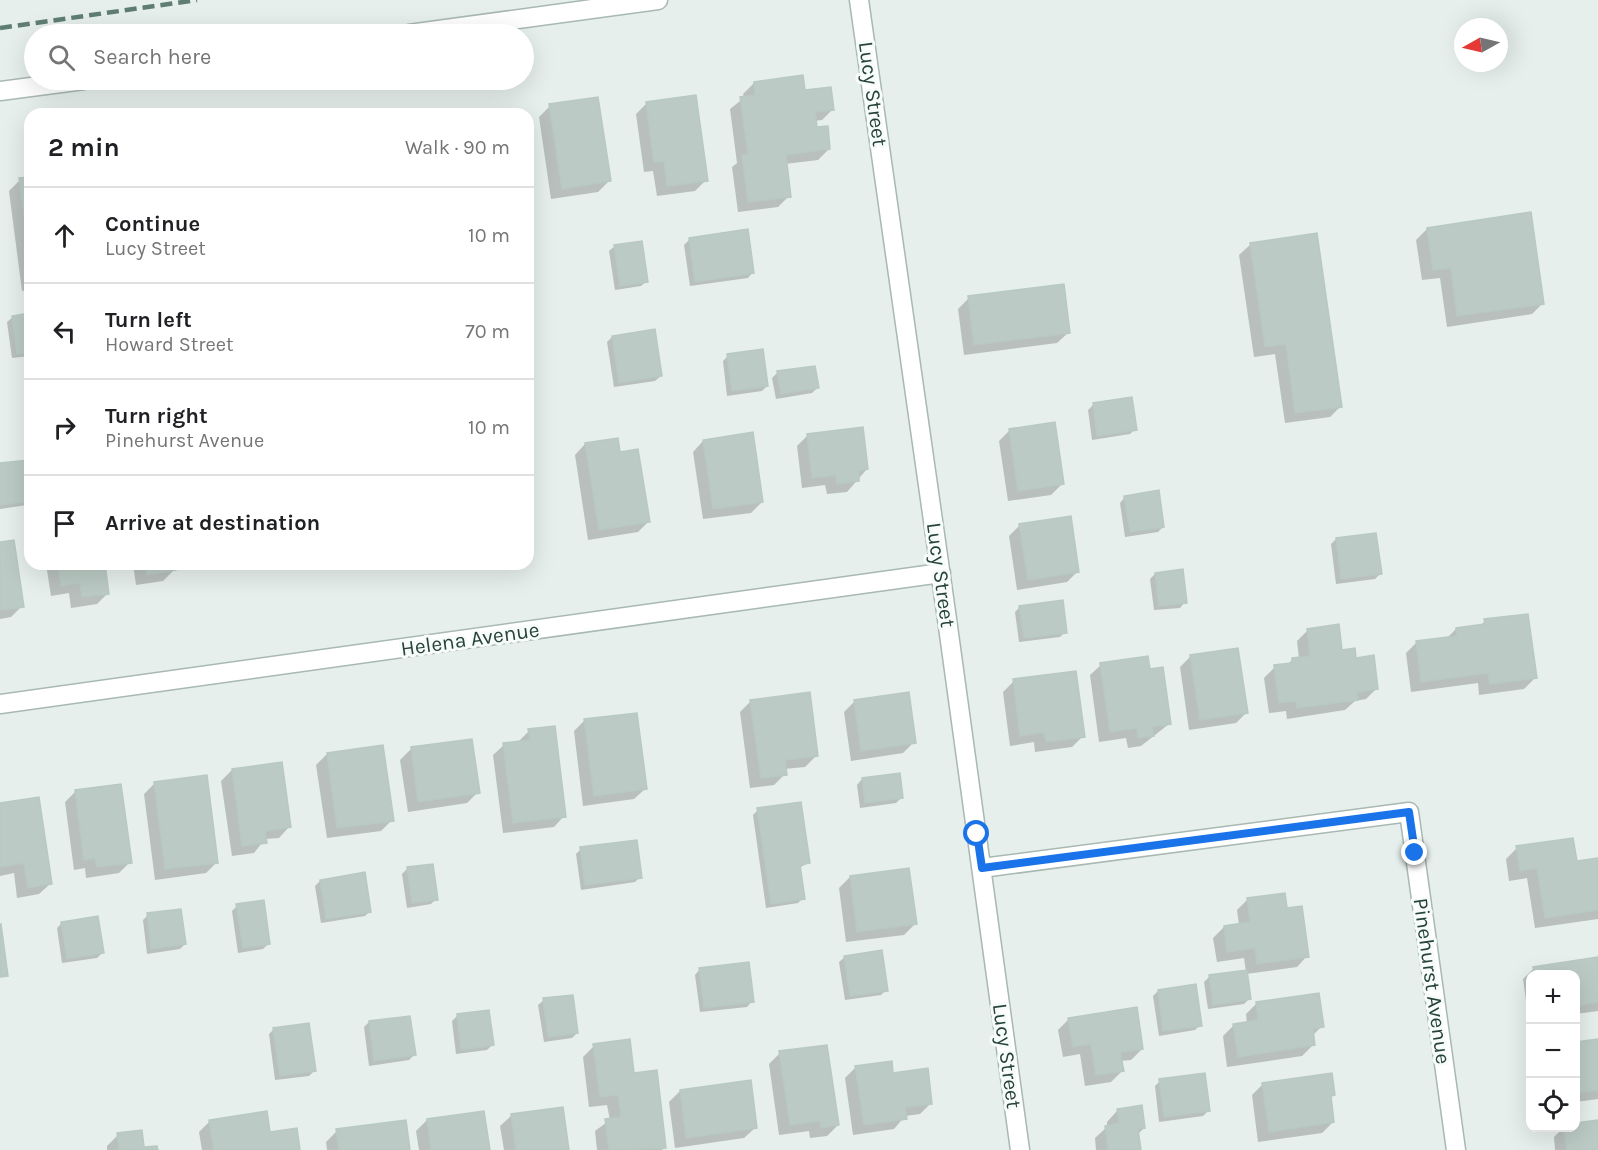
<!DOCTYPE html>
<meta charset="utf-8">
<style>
body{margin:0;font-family:Karla,sans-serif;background:#f2f2f2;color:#202124}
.controls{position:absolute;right:18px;bottom:18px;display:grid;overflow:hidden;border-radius:12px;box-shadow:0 6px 24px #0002}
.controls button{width:54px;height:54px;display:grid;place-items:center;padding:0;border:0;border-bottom:2px solid #e0e0e0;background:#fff;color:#202124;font:30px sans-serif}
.compass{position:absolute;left:1454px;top:18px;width:54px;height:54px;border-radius:50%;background:#fff;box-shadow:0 6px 24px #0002;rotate:262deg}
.stop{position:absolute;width:18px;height:18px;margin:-14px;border:4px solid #1a73e8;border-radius:50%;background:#fff}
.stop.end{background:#1a73e8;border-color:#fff;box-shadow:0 2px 6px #0008}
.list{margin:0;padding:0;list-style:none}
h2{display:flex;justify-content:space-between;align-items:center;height:78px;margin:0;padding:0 24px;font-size:26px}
h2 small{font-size:20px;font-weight:400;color:#757577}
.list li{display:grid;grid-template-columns:39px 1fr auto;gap:18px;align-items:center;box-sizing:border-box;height:96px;padding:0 24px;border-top:2px solid #e0e0e0}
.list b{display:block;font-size:22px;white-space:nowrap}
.list p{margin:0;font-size:20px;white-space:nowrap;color:#757577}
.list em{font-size:20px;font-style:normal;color:#757577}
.icon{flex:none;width:33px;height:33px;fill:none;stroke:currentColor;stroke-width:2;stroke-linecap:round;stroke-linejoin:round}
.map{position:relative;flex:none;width:1598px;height:1150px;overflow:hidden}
.search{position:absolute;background:#fff;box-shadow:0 6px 24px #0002;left:24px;top:24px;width:510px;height:66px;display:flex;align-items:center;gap:15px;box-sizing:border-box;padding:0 21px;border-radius:33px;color:#757577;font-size:22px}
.panel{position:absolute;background:#fff;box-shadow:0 6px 24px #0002;left:24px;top:108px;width:510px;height:462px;border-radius:18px}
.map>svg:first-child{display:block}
</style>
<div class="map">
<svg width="1598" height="1150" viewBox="0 0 1598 1150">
<rect width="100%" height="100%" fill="#e6efeb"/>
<path fill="#0003" d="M754,83L804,92L833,109L822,120L814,121L816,129L829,149L818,160L785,164L789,196L778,207L738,212L732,167L737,163L730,109L744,98L743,94Z
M647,103L706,180L695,191L657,196L653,171L644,172L636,114Z
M550,106L609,181L598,192L551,199L539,117Z
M30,178V280H25L26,283H30V290L22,291L9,191L20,180Z
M1427,229L1543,303L1532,314L1447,327L1440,278L1422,280L1416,240Z
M1316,235L1341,406L1330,417L1285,423L1275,354L1254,357L1239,255L1250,245Z
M689,240L753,272L748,278L690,286L684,245Z
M615,246L647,281L641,286L615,290L609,251Z
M969,298L1068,333L1057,343L964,355L958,309Z
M30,315V356L12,358L7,322L13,317Z
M612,337L661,376L655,381L614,387L607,342Z
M728,356L767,386L762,391L727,396L723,361Z
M777,373L817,388L812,393L776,399L772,378Z
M1093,405L1135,429L1130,434L1092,440L1088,410Z
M1010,430L1062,484L1051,495L1008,501L999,441Z
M808,435L867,469L847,492L827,494L825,485L802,488L797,446Z
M703,441L762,502L751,513L703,519L693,452Z
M585,444L619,453L649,521L638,532L588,540L575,455Z
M28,461L30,502L27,505L0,509V465Z
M1125,497L1163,527L1158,532L1125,537L1120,503Z
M1020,525L1078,571L1067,582L1017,590L1009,536Z
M1336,539L1380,574L1375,579L1336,584L1331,544Z
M0,544L22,606L11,617L0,619Z
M46,564H104L108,593L97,604L71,608L69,593L51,596Z
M133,564H173L174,570L163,581L136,585Z
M252,564H284L252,568Z
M329,564H371L330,570Z
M1155,574L1185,602L1180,608L1154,610L1150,579Z
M1020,607L1065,632L1060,637L1019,642L1015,612Z
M1485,621L1535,678L1524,689L1479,695L1478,683L1411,692L1406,653L1417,642L1447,638L1456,629L1480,626Z
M1308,630L1355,659L1377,688L1366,699L1355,701L1345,710L1287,719L1286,711L1269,713L1264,678L1275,667L1287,665L1292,660L1299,659L1297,641Z
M1191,656L1247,712L1236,723L1189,730L1180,667Z
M1101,665L1149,671L1169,724L1141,746L1128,748L1126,738L1099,742L1090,675Z
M1014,681L1083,736L1072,747L1035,752L1034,742L1010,746L1003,692Z
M751,701L816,756L805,767L784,769L785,774L774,785L750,788L740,712Z
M855,701L914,742L903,753L851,761L844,712Z
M585,720L645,789L634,799L583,806L574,731Z
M529,731L564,816L554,827L503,833L493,755L504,745L518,742Z
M411,749L478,792L467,803L408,812L400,760Z
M327,754L392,820L381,831L327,838L316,765Z
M232,770L289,827L279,838L265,839L254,853L232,856L221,781Z
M862,779L901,798L896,803L860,808L857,785Z
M155,783L217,862L206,873L155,880L144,794Z
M76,791L130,862L119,873L86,878L85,868L74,870L65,802Z
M0,804L50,884L39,894L17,898L14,873L0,876Z
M758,810L808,863L799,868L803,898L798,903L766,908L753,815Z
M1517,848L1575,863L1598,860V919L1535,928L1527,878L1509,881L1506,859Z
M581,849L640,877L635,882L581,890L576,854Z
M407,869L436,899L431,904L407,908L402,874Z
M850,877L915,924L904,935L846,942L839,888Z
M320,881L370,911L365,916L321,923L315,886Z
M1248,899L1286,910L1307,956L1297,967L1246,974L1249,999L1244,1004L1208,1009L1204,982L1209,977L1246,972L1244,958L1217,962L1213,938L1224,927L1239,925L1237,910Z
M237,906L268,944L263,949L238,953L232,911Z
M148,915L185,944L180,949L147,954L143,920Z
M62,923L102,953L97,958L62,963L57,928Z
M845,957L886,990L881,995L845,1000L839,962Z
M1598,959V1011L1576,1014V974H1530L1529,1021L1523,979L1534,968Z
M700,969L752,1001L747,1007L700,1012L695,975Z
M1158,991L1200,1025L1195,1030L1159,1036L1153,996Z
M544,1000L577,1033L572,1038L544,1042L538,1005Z
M1257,1003L1322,1026L1312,1036L1313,1045L1302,1056L1227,1067L1223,1036L1234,1025L1247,1023L1246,1014Z
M457,1016L492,1045L487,1050L456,1054L452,1021Z
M1069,1019L1142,1049L1131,1060L1120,1061L1122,1071L1111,1082L1085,1086L1080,1054L1063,1057L1058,1030Z
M369,1022L414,1055L409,1060L369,1066L364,1027Z
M274,1029L314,1071L309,1076L275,1080L269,1034Z
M1598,1041V1099L1576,1102V1044Z
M594,1046L633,1075L665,1147L662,1150H597L595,1131L610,1120L607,1105L589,1107L583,1057Z
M780,1053L838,1125L827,1136L810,1138L809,1131L779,1135L769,1064Z
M856,1067L892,1074L931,1103L920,1114L905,1116L894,1129L853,1135L845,1078Z
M1160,1081L1208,1111L1203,1116L1159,1122L1155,1086Z
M1263,1084L1333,1095L1329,1099L1333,1122L1322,1133L1258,1142L1252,1095Z
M680,1091L755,1128L744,1138L675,1148L669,1102Z
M1117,1111L1144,1128L1138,1134L1140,1150H1096L1095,1138L1107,1127V1122Z
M511,1116L568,1150H504L500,1126Z
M427,1120L488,1150H419L416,1131Z
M210,1121L269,1134L299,1150H202L199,1132Z
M1598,1122V1150H1555L1554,1137L1563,1128Z
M337,1131L409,1150H327L326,1142Z
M118,1135L143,1149L156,1150H107V1146Z"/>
<path fill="#bbcac4" stroke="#b8c9c2" stroke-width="1.5" d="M803,75L805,90L831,87L834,110L815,112L817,127L828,126L830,149L786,155L791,197L748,202L742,155L748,154L740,97L755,95L754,82Z
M696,95L708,181L667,186L664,161L654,162L646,102Z
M598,97L611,181L562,189L549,104Z
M30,177V259L19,178Z
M1531,212L1544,304L1457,316L1451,268L1433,270L1427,228Z
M748,229L754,273L695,282L689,238Z
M1317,233L1342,407L1295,413L1286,344L1265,347L1250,243Z
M642,241L648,282L620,286L614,245Z
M1064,284L1070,333L974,345L968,296Z
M30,313V352L17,354L12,316Z
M655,329L662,376L619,383L612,336Z
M763,349L768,386L732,391L727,354Z
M815,366L819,388L781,394L777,371Z
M1132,397L1137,430L1097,436L1093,403Z
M1055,422L1064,484L1018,491L1009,429Z
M863,427L868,469L859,471V481L837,484L836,475L812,478L807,434Z
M753,432L763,502L713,509L703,440Z
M618,438L620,452L638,449L650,522L599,530L585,443Z
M29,460L30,501L0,505V463Z
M1159,490L1164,527L1130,532L1124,496Z
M1071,516L1079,572L1028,580L1019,524Z
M1376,533L1382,574L1341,579L1336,538Z
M14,540L24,607L0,610V542Z
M58,564H105L109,594L82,597L80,583L61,586Z
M145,564H175L176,570L147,575Z
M1183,569L1187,603L1159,606L1155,573Z
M1063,600L1067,633L1024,638L1019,606Z
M1528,614L1537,678L1490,684L1488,673L1421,682L1416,641L1457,636L1456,628L1485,624L1484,619Z
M1339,624L1342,650L1355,648L1356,658L1374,655L1378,689L1357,692L1358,700L1297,708L1296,701L1279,703L1274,665L1292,663V658L1310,656L1307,629Z
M1238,648L1248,713L1200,720L1190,655Z
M1148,656L1150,669L1163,667L1171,724L1152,727L1154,736L1138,738L1137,728L1110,732L1100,663Z
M1076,671L1085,737L1046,742L1044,732L1020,736L1013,679Z
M810,692L818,756L785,760L787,775L761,778L750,700Z
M909,692L916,743L861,751L854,700Z
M637,713L647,789L594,796L584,719Z
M555,726L566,817L513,823L503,743L530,740L528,729Z
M472,739L480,793L418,802L411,747Z
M383,745L394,821L337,828L327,753Z
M282,762L291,827L265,831L267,843L242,846L232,769Z
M900,773L903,798L865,803L862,778Z
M207,775L218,863L165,869L154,782Z
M121,784L132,863L97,867L95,858L84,860L75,790Z
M39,797L52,884L28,888L24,863L0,867V803Z
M801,802L810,863L800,865L805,899L771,904L757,808Z
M1573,838L1577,861L1598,858V910L1545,918L1537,868L1520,871L1516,846Z
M637,840L642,878L585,885L580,847Z
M433,864L438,900L412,903L407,867Z
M909,868L917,924L857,932L850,876Z
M365,872L371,912L326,919L320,880Z
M1285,893L1287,908L1302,906L1309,957L1257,964L1255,948L1227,952L1224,926L1250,922L1247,898Z
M264,900L270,944L243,948L236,904Z
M181,909L186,944L151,949L147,913Z
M98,916L104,953L67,959L61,922Z
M1,924L8,976L0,977V925Z
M882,950L888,991L850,996L844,956Z
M1598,957V1002L1576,1006V974H1534L1533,967Z
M749,962L754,1002L704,1008L699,968Z
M1247,970L1251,999L1213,1005L1209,975Z
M1196,984L1202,1026L1163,1031L1158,990Z
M1319,993L1324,1027L1313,1029L1315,1045L1238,1057L1233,1024L1258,1020L1256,1002Z
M573,995L578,1033L548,1037L543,998Z
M1137,1007L1143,1049L1120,1052L1124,1071L1096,1075L1091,1044L1073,1047L1068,1018Z
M489,1010L494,1045L461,1050L457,1014Z
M410,1016L416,1055L374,1061L369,1021Z
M309,1023L316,1071L280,1076L273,1028Z
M630,1039L634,1073L657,1070L666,1148L609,1150L605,1119L621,1117L618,1095L600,1097L593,1044Z
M1598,1039V1090L1576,1093V1042Z
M827,1045L839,1125L821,1128L820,1121L790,1125L779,1051Z
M892,1061L893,1073L928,1068L932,1104L905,1107L907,1119L864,1125L855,1066Z
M1205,1073L1210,1111L1164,1117L1159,1079Z
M1332,1073L1335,1095L1331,1096L1334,1122L1269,1132L1262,1083Z
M751,1080L757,1128L686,1138L680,1090Z
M1142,1105L1145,1128L1138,1129L1141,1150H1108L1105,1126L1119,1123L1117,1109Z
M563,1107L569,1150H516L511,1114Z
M267,1111L270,1132L297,1128L300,1150H214L209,1120Z
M484,1111L490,1150H431L427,1119Z
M406,1120L410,1150H339L336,1129Z
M1598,1120V1150H1567L1564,1128H1576V1123Z
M142,1130L144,1147L157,1146L158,1150H119L117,1133Z"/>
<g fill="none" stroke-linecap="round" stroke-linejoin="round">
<defs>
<path id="minor" d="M859,0L946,612L1020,1150
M0,704L941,573
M982,868L1409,812L1456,1150"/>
<path id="tertiary" d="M409,34L658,0
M0,91L84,80"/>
</defs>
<use href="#minor" stroke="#a8b8b2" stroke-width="21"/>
<use href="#tertiary" stroke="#a8b8b2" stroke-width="21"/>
<use href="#minor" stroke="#fff" stroke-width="18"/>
<use href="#tertiary" stroke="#fff" stroke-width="18"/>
<path stroke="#5f7d75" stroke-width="4.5" stroke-dasharray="12 6" stroke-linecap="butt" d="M0,28L197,0"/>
</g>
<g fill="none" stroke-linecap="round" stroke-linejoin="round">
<path stroke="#1a73e8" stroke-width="8" d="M977,834L982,868L1409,812L1415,853"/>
</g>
<g text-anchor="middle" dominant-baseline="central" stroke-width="6" stroke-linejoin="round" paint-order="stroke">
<g font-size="21" fill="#24423a" stroke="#f7fbf9">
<text transform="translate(873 94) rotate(82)">Lucy Street</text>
<text transform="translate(941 575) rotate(82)">Lucy Street</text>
<text transform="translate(470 639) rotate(-8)">Helena Avenue</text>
<text transform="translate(1432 981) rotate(82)">Pinehurst Avenue</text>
<text transform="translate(1007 1056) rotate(82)">Lucy Street</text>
</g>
</g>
</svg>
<div class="controls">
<button>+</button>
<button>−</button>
<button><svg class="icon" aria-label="locate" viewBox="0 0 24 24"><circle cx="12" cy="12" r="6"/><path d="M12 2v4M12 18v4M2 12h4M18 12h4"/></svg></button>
</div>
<svg class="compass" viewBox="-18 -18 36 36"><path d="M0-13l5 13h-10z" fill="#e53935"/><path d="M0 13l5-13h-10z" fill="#757577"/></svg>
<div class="stop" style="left:977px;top:834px"></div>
<div class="stop end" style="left:1415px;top:853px"></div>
<div class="search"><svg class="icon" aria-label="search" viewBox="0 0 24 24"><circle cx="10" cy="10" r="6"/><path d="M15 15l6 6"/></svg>Search here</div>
<section class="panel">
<h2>2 min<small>Walk · 90 m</small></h2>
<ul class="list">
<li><svg class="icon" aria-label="ahead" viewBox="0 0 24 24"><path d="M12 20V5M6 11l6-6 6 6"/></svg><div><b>Continue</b><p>Lucy Street</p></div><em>10 m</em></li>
<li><svg class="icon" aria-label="left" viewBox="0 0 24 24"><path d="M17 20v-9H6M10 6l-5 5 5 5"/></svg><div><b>Turn left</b><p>Howard Street</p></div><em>70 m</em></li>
<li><svg class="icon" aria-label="right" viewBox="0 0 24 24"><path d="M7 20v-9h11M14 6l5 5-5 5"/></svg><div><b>Turn right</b><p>Pinehurst Avenue</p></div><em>10 m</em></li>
<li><svg class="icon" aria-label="arrive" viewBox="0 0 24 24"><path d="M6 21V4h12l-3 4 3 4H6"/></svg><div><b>Arrive at destination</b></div></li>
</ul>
</section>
</div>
